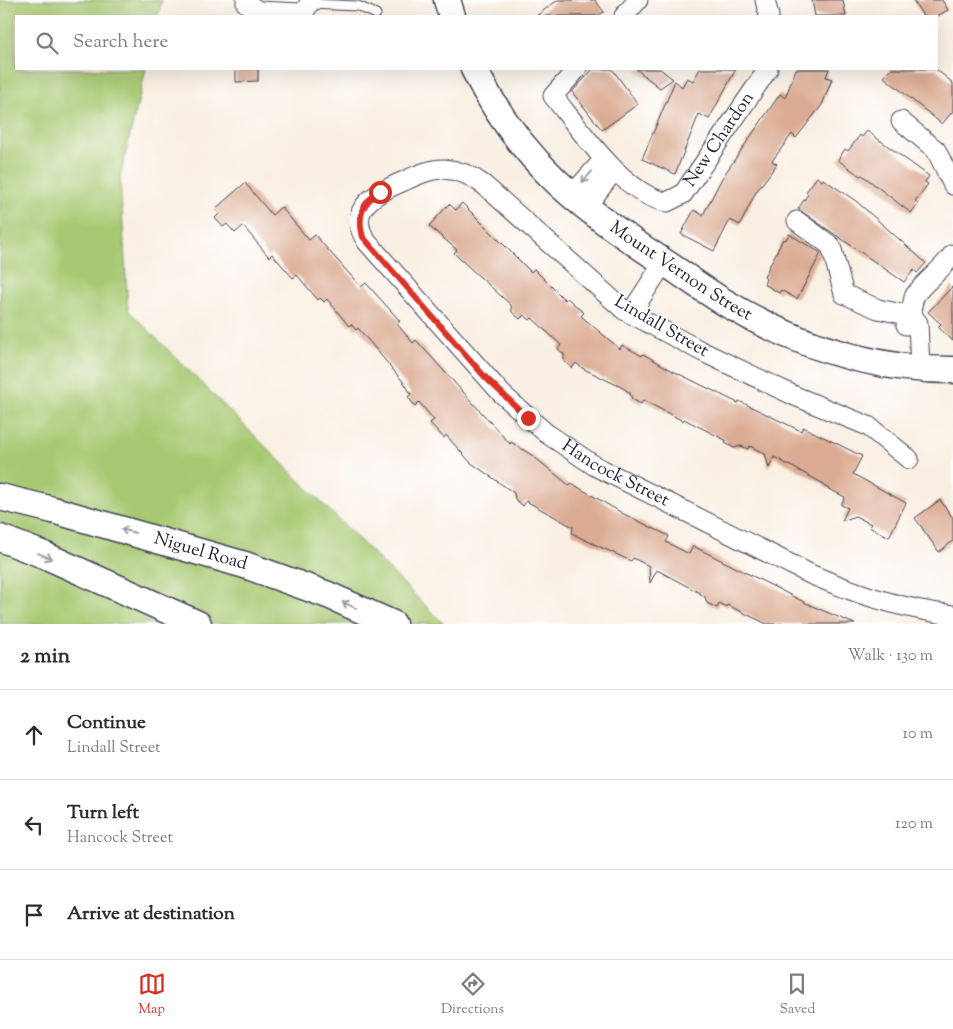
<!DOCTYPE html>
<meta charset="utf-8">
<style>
body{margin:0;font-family:"Sorts Mill Goudy",serif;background:#f7f7f7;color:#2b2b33}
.stop{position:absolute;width:15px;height:15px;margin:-11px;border:4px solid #d93025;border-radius:50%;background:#fff}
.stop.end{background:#d93025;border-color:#fff;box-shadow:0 1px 5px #0008}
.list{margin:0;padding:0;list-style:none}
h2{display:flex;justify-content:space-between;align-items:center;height:65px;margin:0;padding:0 20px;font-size:21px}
h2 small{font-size:16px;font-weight:400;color:#7c7c81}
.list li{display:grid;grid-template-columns:32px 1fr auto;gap:15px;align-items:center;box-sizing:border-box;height:90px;padding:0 20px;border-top:1px solid #e1e1e2}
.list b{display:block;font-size:19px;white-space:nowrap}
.list p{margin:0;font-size:16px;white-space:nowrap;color:#7c7c81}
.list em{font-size:16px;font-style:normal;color:#7c7c81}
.icon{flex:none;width:28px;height:28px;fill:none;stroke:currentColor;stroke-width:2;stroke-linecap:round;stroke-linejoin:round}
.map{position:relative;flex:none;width:953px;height:624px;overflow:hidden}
.search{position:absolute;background:#fff;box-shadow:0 5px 20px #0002;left:15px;right:15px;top:15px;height:55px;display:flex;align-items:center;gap:12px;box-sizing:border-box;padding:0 18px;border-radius:0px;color:#7c7c81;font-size:19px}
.sheet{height:335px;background:#fff}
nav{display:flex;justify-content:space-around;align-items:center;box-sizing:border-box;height:70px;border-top:1px solid #e1e1e2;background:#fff;font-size:14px;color:#7c7c81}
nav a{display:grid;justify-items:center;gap:2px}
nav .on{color:#d93025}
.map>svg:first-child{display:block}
</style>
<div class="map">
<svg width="953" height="624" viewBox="0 0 953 624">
<rect width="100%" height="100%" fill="#fff"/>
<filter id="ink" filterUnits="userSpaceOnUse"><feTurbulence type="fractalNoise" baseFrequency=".02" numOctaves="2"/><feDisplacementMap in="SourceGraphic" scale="10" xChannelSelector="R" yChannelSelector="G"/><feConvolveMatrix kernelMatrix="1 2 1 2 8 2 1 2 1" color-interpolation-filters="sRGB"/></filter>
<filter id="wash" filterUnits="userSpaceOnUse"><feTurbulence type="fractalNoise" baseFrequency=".0096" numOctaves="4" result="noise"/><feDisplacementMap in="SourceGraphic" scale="20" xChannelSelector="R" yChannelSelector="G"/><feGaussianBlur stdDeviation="1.12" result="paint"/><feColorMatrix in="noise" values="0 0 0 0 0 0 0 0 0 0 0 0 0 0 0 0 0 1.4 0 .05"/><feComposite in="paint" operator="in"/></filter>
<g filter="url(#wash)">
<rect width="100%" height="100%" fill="#f9efe2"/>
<path fill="#a8c972" stroke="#657656" d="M0,0H162L158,16H16V69H146L120,177L128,310L444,624H0Z"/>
<g id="blocks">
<path fill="#dbac93" d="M558,0H595L604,12L597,16H536Z
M812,0H843L846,16H815Z
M913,0H942L948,10L937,16H923Z
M236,69H258V81L236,82Z
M593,69H612L638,104L602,130L572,92Z
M636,69H660L673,79L660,88Z
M700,69H736L709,119L699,114L675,174L642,159L675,81L682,87L687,78L693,81Z
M796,69H829L826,77L832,79L822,105L796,138L792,134L772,161L777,164L756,192L740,225L730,220L714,251L681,234L694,210L703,215L722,178L780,94L785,98Z
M891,69H936L953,83V111L942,124L884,77Z
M867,131L929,176L925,182L928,184L915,201L918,204L911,213L862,175L860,176L838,160L845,149L848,151L860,135L862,137Z
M817,177L822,181L823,179L856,201L926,263L917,273L914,270L904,282L798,209L808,194L806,192Z
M245,183L272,215L281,207L309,240L315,235L361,287L366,283L400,321L397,324L413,343L416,340L510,444L511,442L533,456L570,486L571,483L622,513L669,536L666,542L689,554L693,546L812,606L855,624H767L727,605L726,607L719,603L717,608L707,603L705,597L698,592L657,570L650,583L649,566L633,558L631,561L583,539L572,533L573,527L526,501L523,506L515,499L514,493L470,462L446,435L444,438L430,423L434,420L419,402L415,406L408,397L411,394L405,384L358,328L356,330L351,324L349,326L327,299L324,302L320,298L318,300L297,275L293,278L272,254L269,257L243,226L235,233L227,224L223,227L215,218L219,214L215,209Z
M462,203L531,272L534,269L565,300L567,298L584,313L581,316L620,349L622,345L642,356L643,354L673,371L738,403L739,401L801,431L803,427L862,456L853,474L906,503L889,537L869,527L871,524L855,516L842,521L848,508L841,505L845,497L825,487L824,484L774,457L769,468L765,454L750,446L748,449L741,446L734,448L725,443L727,441L684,419L683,421L643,400L641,404L632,399L630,393L623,388L582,368L576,363L572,368L564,361V354L558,349L561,345L532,318L530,320L524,315L520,319L512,312L511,305L460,259L454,253L457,250L429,226L449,204L456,210Z
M789,234L821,253L797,299L781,290L779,293L764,284L766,279L764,277L783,239L786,240Z
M953,286V341L938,327L941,324L928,312Z
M940,500L953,518V541L939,552L915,518Z"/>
</g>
</g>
<g filter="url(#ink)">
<use href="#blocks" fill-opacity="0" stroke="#424154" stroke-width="1"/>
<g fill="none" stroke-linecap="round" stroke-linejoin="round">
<defs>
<path id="lane" d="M310,4L358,6L376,14"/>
<g id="street">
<path d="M246,0V3L258,11L300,13L305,11L311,0"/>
<path d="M765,0L769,16"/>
<path d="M624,16L638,0"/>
<path id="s1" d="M577,69L553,96C579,128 625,196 667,202L683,194L768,69"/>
<path d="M901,121L936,150L953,185"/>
<path d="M571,196L604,159"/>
<path d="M585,208L614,171"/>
<path d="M797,221L831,246L844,294L878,309L912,316L918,323L920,368"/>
<path d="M631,313L664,262"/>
<path d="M906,325C912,315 912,301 915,295C926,280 942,270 953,254"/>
<path id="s2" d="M909,459L868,426L795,396L703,352L624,310L484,185C472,176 459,170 444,169C430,169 417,175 404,181C378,192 344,208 367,242L502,394L546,433L595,466L810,574C857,594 902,609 953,615"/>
</g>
<g id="secondary">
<path d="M447,0L452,16"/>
<path id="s3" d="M474,69C519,160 581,209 664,262C684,275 704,290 724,302C794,344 871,370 953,370"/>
<path id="s4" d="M0,497L53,510L245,565L328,595L393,624"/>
<path d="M0,538L44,555L198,624"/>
</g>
</defs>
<use href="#lane" stroke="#424154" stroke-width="11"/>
<use href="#street" stroke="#424154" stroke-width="21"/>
<use href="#secondary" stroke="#424154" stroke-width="29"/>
<use href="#lane" stroke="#fff" stroke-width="9"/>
<use href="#street" stroke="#fff" stroke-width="19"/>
<use href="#secondary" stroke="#fff" stroke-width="26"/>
</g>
<defs><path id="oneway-shaft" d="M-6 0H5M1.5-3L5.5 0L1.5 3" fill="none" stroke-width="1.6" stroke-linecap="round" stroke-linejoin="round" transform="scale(1.25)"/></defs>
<g stroke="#9c9ca7">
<use href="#oneway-shaft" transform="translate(587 177) rotate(132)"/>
<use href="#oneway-shaft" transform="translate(128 531) rotate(-164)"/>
<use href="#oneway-shaft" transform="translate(45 556) rotate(23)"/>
<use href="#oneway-shaft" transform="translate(349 605) rotate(-156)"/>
</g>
</g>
<g fill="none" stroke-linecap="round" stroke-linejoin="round" filter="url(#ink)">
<path stroke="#d93025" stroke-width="6" d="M380,192C362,201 357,218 363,237L485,377L528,418"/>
</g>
<g text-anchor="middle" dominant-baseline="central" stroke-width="4" stroke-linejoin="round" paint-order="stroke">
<g font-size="18" fill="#22223b" stroke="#fff">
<text stroke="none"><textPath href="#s1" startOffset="278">New Chardon</textPath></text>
<text stroke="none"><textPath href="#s3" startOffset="294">Mount Vernon Street</textPath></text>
<text transform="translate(661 327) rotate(30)">Lindall Street</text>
<text stroke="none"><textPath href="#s2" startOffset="1025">Hancock Street</textPath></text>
<text stroke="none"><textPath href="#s4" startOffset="208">Niguel Road</textPath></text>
</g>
</g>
</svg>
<div class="stop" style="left:380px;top:192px"></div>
<div class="stop end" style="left:528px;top:418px"></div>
<div class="search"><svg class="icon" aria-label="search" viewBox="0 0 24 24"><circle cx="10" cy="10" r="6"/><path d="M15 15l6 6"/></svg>Search here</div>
</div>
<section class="sheet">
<h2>2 min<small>Walk · 130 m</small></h2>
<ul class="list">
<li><svg class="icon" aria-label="ahead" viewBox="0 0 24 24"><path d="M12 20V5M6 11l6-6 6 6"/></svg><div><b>Continue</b><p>Lindall Street</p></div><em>10 m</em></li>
<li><svg class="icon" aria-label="left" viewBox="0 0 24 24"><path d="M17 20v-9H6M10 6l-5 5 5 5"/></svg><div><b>Turn left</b><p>Hancock Street</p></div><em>120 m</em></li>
<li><svg class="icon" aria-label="arrive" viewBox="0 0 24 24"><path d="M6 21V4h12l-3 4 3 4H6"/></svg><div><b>Arrive at destination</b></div></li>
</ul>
</section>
<nav>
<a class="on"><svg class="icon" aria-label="map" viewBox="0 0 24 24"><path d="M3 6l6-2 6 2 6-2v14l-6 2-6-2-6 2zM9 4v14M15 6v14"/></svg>Map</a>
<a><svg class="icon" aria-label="directions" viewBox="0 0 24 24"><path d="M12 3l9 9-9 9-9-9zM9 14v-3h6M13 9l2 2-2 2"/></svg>Directions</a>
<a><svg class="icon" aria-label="saved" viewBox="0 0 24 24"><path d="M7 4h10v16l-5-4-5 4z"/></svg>Saved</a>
</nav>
